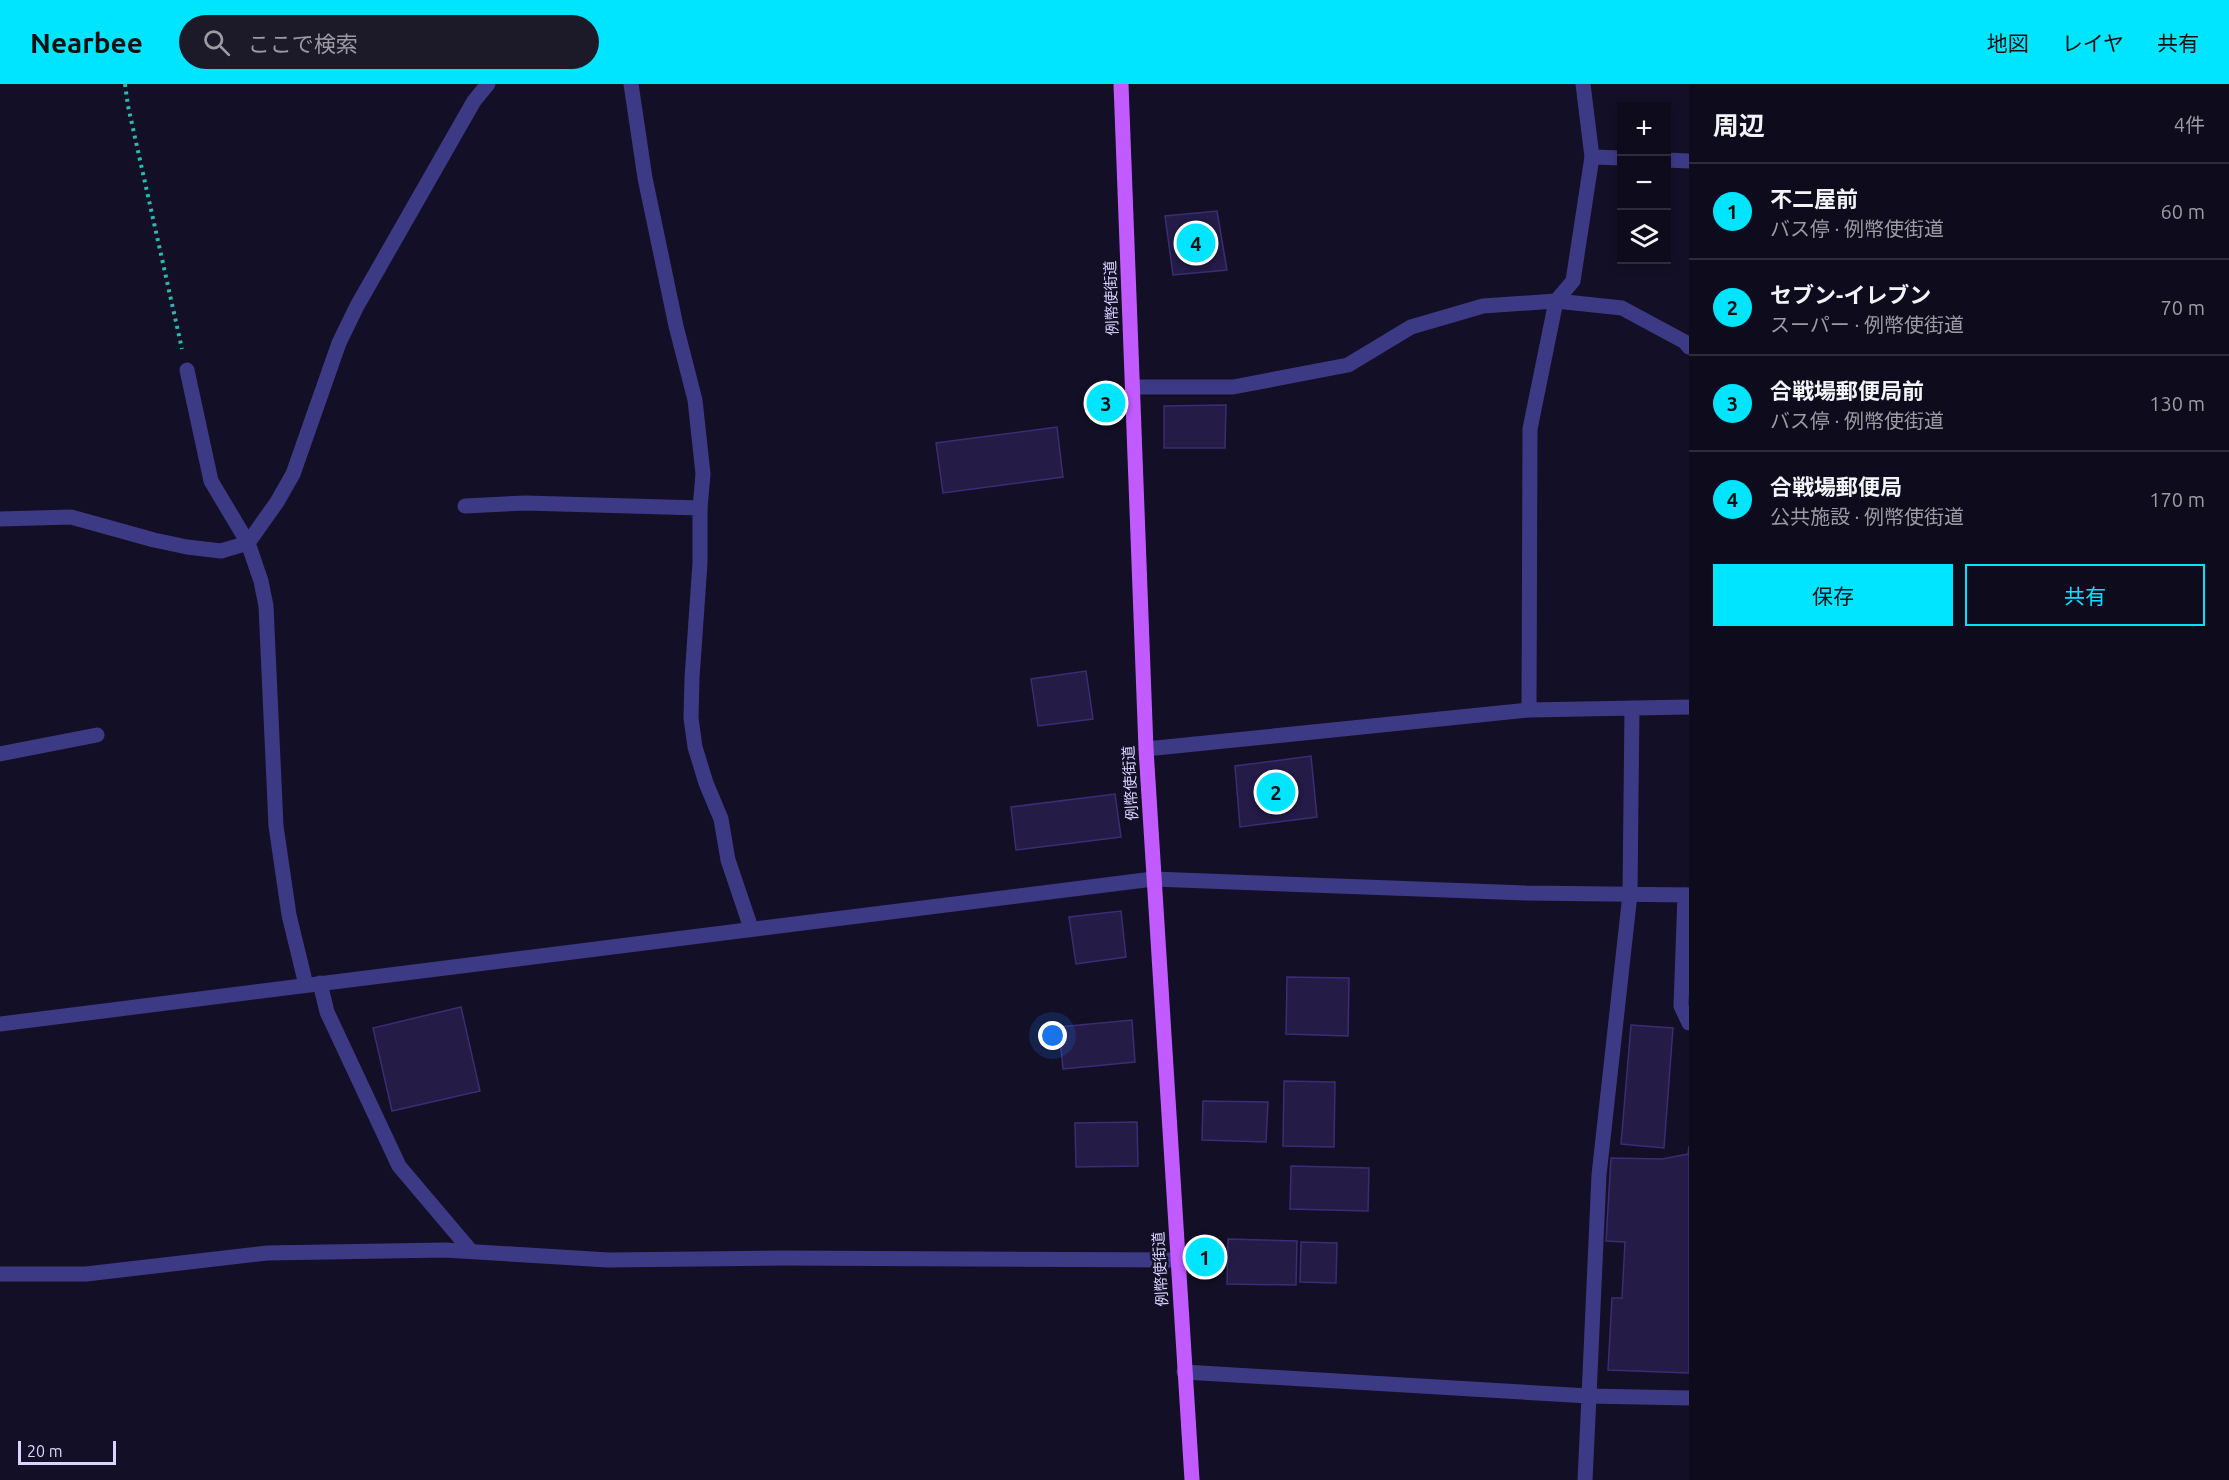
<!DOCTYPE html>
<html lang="ja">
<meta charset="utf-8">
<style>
body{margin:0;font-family:Ubuntu,"Noto Sans JP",sans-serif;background:#1c1929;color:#f1f3f6}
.controls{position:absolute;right:18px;top:18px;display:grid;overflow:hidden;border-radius:0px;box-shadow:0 3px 9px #0003}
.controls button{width:54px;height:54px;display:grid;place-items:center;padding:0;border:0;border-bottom:2px solid #2e2b3b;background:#0e0b1c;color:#f1f3f6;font:30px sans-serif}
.scale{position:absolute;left:18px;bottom:15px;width:98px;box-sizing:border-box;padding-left:6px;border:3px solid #d9d4ff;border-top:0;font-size:16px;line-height:21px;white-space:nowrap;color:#d9d4ff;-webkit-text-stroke:4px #130f26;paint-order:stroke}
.you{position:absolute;left:1053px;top:952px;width:21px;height:21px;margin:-15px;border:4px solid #fff;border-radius:50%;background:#1a73e8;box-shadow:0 0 0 9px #1a73e833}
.badge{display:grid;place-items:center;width:39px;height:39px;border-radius:50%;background:#00e5ff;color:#111;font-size:20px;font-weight:700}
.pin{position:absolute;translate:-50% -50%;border:3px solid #fff;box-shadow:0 2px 6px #0006}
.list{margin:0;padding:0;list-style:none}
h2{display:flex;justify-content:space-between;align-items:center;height:78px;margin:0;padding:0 24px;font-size:26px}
h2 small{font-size:20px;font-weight:400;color:#9b9ba3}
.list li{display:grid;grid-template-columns:39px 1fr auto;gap:18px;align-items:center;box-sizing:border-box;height:96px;padding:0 24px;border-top:2px solid #2e2b3b}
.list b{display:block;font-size:22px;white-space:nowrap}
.list p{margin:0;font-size:20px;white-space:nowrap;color:#9b9ba3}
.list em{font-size:20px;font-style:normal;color:#9b9ba3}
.actions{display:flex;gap:12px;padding:18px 24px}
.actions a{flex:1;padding:14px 0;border:2px solid #00e5ff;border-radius:0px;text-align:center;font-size:21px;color:#00e5ff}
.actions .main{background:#00e5ff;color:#111}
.icon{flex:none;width:33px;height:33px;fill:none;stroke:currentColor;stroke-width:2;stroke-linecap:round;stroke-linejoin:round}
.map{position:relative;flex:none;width:1689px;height:1396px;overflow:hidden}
header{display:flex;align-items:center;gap:36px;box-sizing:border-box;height:84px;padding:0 30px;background:#00e5ff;color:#111}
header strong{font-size:28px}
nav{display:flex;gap:33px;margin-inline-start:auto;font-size:21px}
.search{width:420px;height:54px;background:#1c1929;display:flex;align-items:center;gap:15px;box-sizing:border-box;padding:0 21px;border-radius:33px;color:#9b9ba3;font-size:22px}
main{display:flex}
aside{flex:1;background:#0e0b1c}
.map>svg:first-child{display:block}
</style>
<header>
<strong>Nearbee</strong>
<div class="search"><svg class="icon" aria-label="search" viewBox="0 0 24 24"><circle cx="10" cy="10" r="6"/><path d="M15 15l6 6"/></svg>ここで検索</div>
<nav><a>地図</a><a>レイヤ</a><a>共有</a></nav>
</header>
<main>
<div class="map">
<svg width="1689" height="1396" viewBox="0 0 1689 1396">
<rect width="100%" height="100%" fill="#130f26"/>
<path fill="#241b47" stroke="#3b2d73" stroke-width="1.5" d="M1217,127L1227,186L1173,191L1165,132Z
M1226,321L1225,364H1164V322Z
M1057,343L1063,393L943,409L936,359Z
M1086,587L1093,635L1038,642L1031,595Z
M1311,672L1317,733L1240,743L1235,682Z
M1115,710L1121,753L1016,766L1011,723Z
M1121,827L1126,873L1076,880L1069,833Z
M1287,893L1349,894L1348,952L1286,950Z
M461,923L480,1007L392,1027L373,944Z
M1132,936L1135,978L1063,985L1059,943Z
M1631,941L1673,944L1664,1064L1621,1060Z
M1284,997L1335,998L1334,1063L1283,1062Z
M1203,1017L1268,1018L1266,1058L1202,1056Z
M1137,1038L1138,1082L1076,1083L1075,1039Z
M1689,1062V1289L1608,1286L1612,1214H1622L1625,1158L1606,1157L1611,1074L1662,1075L1688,1070Z
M1291,1082L1369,1084L1368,1127L1290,1125Z
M1228,1155L1297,1157L1296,1201L1227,1200Z
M1301,1158L1337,1159L1336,1199L1300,1198Z"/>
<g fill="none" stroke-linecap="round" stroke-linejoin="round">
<path stroke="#2fb8b0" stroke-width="4" stroke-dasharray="3 4.5" stroke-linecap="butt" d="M125,0L128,22L182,265"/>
<path stroke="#3d3a85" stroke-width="15" d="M631,0L645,94L676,242L695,316L703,390L700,424
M1592,73L1622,74
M1666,76L1689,77
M0,435L71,433L154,456L187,463L221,467L248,459L211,397L187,286
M0,670L97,651
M1685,811L1681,922L1689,939
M320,899L327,928L399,1082L471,1167
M1589,1312L1599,1091L1630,810"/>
<path stroke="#3d3a85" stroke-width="15" d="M1133,303H1233L1348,281L1411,243L1483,222L1556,217L1622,224L1685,258L1689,263
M465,422L525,419L700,424V479L692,594L691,634L695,663L706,699L721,735L728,776L751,844
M1529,626L1530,345L1556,217L1573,197L1592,73L1583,0
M1146,665L1529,626L1689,623
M1153,795L1526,809L1689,811
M1630,810L1632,624
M306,901L289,831L276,742L266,522L261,497L248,459L277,418L293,390L339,259L357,222L474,17L488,0
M0,1190H86L267,1169L445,1166L608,1176L782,1174L1178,1176
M1184,1288L1589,1312L1689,1314
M1585,1396L1589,1312"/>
<path stroke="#3d3a85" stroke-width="15" d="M0,940L1153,795"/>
<path stroke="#c25bff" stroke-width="15" d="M1121,0L1146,665L1192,1396"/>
</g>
<g text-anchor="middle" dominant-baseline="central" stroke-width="4.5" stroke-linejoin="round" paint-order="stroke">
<g font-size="15" fill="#d9d4ff" stroke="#130f26">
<text transform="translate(1111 214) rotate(-92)">例幣使街道</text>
<text transform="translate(1130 699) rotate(-93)">例幣使街道</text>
<text transform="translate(1160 1185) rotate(-93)">例幣使街道</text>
</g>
</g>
</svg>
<div class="controls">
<button>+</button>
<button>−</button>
<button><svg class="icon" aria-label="layers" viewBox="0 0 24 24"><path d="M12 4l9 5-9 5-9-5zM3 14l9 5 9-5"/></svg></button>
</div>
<div class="scale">20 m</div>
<div class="you"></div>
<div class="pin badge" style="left:1205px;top:1173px">1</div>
<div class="pin badge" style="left:1276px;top:708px">2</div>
<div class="pin badge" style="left:1106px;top:319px">3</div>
<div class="pin badge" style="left:1196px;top:159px">4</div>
</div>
<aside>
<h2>周辺<small>4件</small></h2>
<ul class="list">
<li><span class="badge">1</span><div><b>不二屋前</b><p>バス停 · 例幣使街道</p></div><em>60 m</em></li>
<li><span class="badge">2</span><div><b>セブン-イレブン</b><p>スーパー · 例幣使街道</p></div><em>70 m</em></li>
<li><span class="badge">3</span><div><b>合戦場郵便局前</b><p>バス停 · 例幣使街道</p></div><em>130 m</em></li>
<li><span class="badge">4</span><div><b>合戦場郵便局</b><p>公共施設 · 例幣使街道</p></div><em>170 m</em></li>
</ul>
<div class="actions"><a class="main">保存</a><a>共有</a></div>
</aside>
</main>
